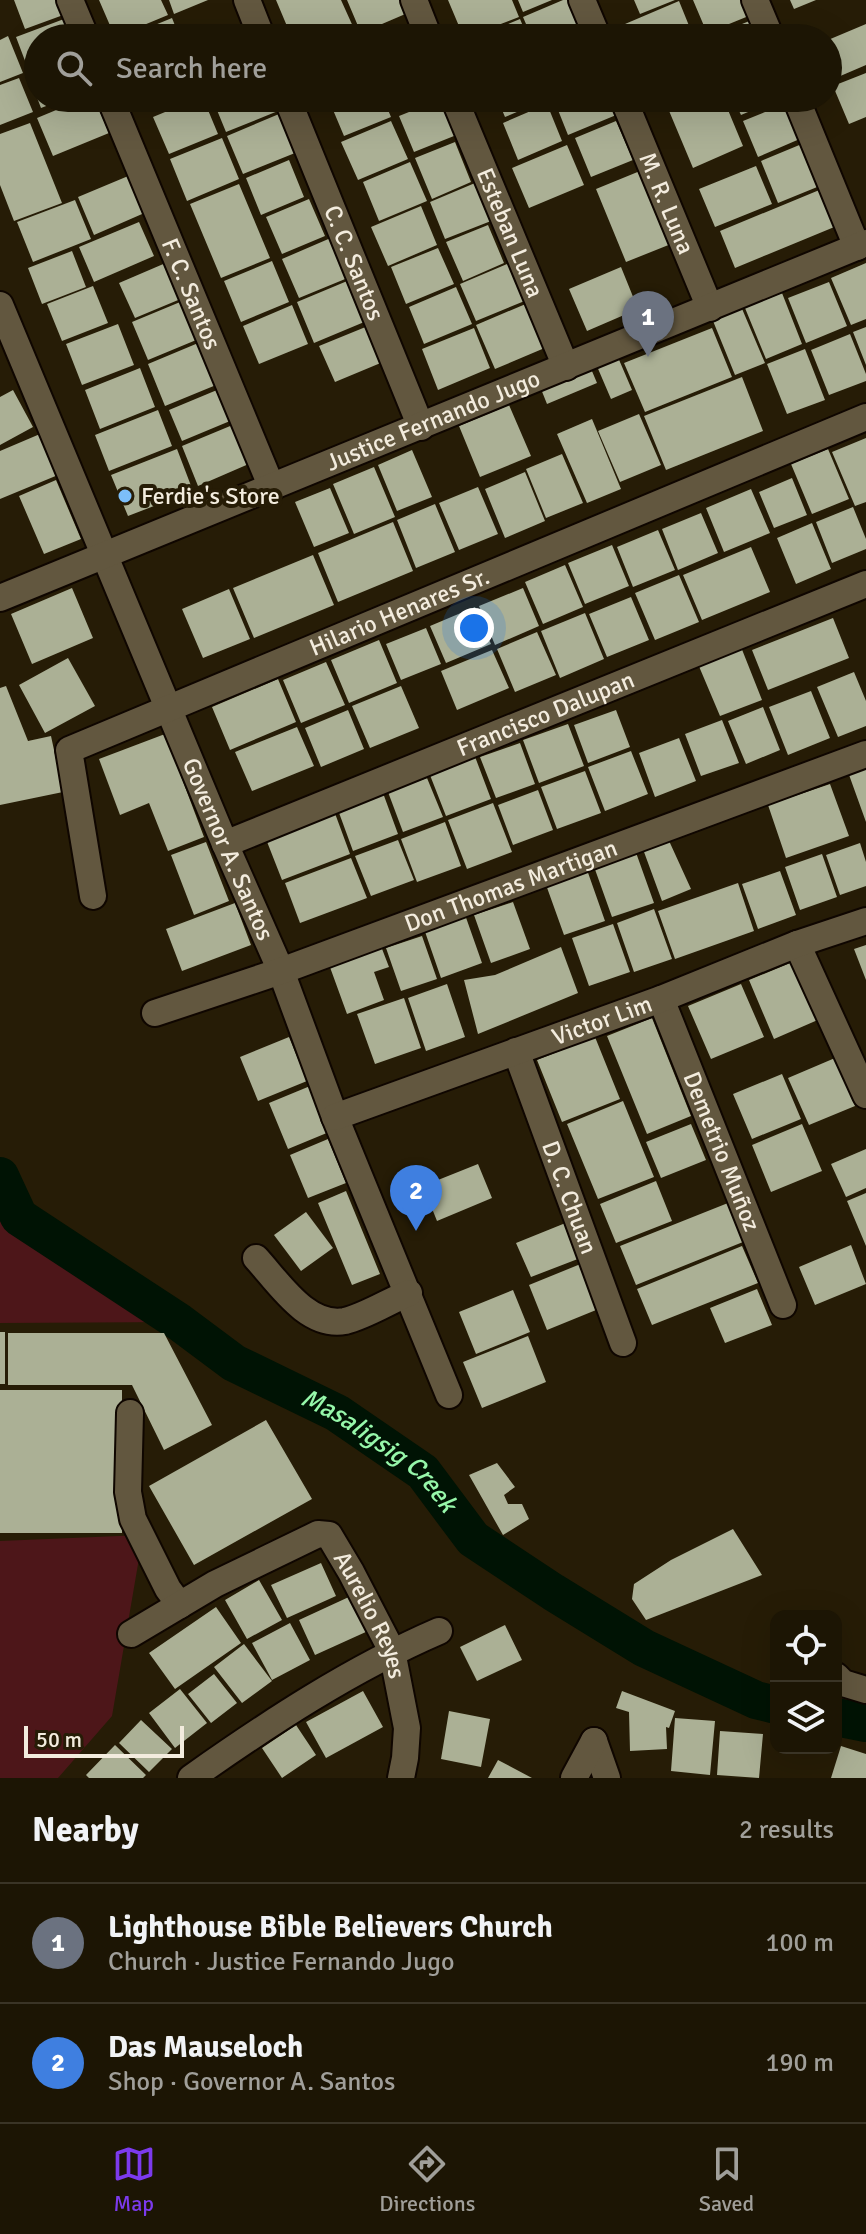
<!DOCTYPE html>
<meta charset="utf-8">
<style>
body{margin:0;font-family:Signika,sans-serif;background:#292213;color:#f1f3f6}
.controls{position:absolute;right:24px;bottom:24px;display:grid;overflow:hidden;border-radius:16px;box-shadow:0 8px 32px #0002}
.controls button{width:72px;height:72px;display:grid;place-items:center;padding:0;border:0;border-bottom:2px solid #3a3426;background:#1c1504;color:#f1f3f6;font:40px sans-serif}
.scale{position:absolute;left:24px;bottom:20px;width:160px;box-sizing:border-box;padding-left:8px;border:4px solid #f3ecde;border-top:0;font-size:22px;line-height:28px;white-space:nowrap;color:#f3ecde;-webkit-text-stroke:6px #261c06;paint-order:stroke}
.you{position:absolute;left:474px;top:628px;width:28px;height:28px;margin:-20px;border:6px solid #fff;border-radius:50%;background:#1a73e8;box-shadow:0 0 0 12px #1a73e833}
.badge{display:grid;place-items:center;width:52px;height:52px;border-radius:50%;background:#7c3aed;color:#fff;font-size:26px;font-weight:700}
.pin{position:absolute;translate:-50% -66px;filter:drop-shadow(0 2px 4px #0008)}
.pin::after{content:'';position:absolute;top:42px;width:28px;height:24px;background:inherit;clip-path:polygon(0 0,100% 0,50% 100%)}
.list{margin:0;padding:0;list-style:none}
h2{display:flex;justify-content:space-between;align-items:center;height:104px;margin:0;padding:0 32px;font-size:34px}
h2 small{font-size:26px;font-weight:400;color:#a09f9a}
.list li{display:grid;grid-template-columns:52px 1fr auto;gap:24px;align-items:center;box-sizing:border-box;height:120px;padding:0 32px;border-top:2px solid #3a3426}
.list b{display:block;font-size:30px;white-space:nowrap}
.list p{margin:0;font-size:26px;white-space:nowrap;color:#a09f9a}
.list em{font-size:26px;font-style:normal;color:#a09f9a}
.icon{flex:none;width:44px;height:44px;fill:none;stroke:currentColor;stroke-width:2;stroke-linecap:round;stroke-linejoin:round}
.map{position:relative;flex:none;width:866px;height:1778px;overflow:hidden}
.search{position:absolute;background:#1c1504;box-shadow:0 8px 32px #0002;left:24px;right:24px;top:24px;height:88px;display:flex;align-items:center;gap:20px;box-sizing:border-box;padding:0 28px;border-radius:44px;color:#a09f9a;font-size:30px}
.sheet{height:344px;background:#1c1504}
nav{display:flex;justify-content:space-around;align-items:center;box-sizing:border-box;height:112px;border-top:2px solid #3a3426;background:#1c1504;font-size:22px;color:#a09f9a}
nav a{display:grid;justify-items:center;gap:4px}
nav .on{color:#7c3aed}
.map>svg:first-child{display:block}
</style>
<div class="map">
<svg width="866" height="1778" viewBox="0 0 866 1778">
<rect width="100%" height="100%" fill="#261c06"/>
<path fill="#4d1619" d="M0,1176L19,1217L179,1322L0,1323Z
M143,1535L112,1716L58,1778H0V1541Z"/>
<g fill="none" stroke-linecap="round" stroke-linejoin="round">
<g stroke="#001304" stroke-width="38">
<path id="s1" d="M0,1176L19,1217L179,1322L234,1363L337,1413L423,1472L473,1539L553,1592L644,1648L756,1700L776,1705"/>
<path d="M836,1717L866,1723"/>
</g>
</g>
<path fill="#abb095" d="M14,0H61L66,14L25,29Z
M99,0H161L168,15L115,37Z
M169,0H208L174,14Z
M276,0H341L355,31L338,38H292Z
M347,0H405L410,12L361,33Z
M448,0H512L519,17L464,38Z
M518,0H552L523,12Z
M563,0H579L593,32L579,38H532L523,17Z
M634,0H675L640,14Z
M693,0H751L756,13L707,33Z
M790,0H816L794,9Z
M679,1L694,38H631L625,24Z
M759,17L768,38H708Z
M172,18L180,38H123Z
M64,19L71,38H38V71L30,74L16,37Z
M520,19L528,38H474Z
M866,24V65L831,80L828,73V40Z
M8,36L23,73L0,82V40Z
M866,73V117L849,124L833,86Z
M38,76V98H67L41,108L30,79Z
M19,78L33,112L0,125V85Z
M85,98H94L109,133L53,156L37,118Z
M199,98H203L218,134L169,154L153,117Z
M212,98H273L278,111L226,132Z
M328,98H383L391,117L344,136Z
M391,98H418L395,108Z
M444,98L459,134L414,152L399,116Z
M497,98H550L505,117Z
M560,98H615L621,113L568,135L554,100Z
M685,98H723L743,146L693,168L667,106Z
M733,98H781L741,115Z
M787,103L802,138L758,157L743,121Z
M547,104L562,141L518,160L503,123Z
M279,114L295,153L243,174L227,136Z
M391,121L408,159L358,180L341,142Z
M616,121L633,160L591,177L575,138Z
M30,123L62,203L14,221L0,185V134Z
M222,138L239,179L187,201L170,159Z
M809,141L827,183L778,203L761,161Z
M455,142L471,182L432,199L415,158Z
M567,145L584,185L529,208L512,168Z
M289,160L304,197L261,215L246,178Z
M410,162L427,201L379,221L363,182Z
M756,166L772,204L715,227L699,189Z
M640,171L671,244L626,262L596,189Z
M133,174L149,211L94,235L78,197Z
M475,183L491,221L445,239L430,202Z
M239,184L270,258L221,278L190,204Z
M829,186L844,223L735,268L720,231Z
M309,199L325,236L282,254L266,217Z
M75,200L91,239L33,262L17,222Z
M421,206L437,245L388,266L371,227Z
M139,222L154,256L94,282L79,247Z
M488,225L504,263L463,281L446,242Z
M333,237L350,277L299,298L282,259Z
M438,248L454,284L406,304L391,267Z
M72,251L86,287L42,304L28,268Z
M272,261L289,302L241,322L224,281Z
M168,262L183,298L135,318L119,283Z
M512,262L527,300L476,321L460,284Z
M866,263V319L851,325L831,278Z
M621,267L638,309L587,331L569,289Z
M352,279L369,320L314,343L297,302Z
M829,282L847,326L806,343L788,298Z
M93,286L108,323L62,341L47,304Z
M456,287L472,324L424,344L409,307Z
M782,293L802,344L766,359L745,308Z
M185,300L201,338L148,360L132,322Z
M528,303L547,347L495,369L476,325Z
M740,304L765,363L735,375L711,316Z
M292,305L308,344L259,364L243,326Z
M118,324L134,365L82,385L66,344Z
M368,326L383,362L335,382L319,346Z
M866,327V365L853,332Z
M474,328L490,368L438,390L422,349Z
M712,328L732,377L645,412L624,363Z
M850,334L866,374V381L829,395L811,350Z
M203,341L221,383L165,406L148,364Z
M805,349L825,400L787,414L767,364Z
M617,355L632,390L611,399L596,364Z
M589,364L597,383L547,404L539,384Z
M140,368L155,407L100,429L85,390Z
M742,377L763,431L666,470L644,416Z
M13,390L33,427L0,445V397Z
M217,390L230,421L182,441L169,410Z
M509,405L531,456L480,477L459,426Z
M158,410L172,446L109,471L95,435Z
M639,414L661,465L620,482L598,431Z
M592,419L621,489L587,503L557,434Z
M235,424L251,463L198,486L182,446Z
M40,434L58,475L0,499V451Z
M866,438V502L855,506L832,452Z
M177,449L193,491L128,516L111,475Z
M828,449L849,499L812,514L791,464Z
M412,450L432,497L397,511L378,465Z
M562,454L583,503L546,518L526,469Z
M374,467L395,517L354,534L333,484Z
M525,472L545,521L505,538L485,489Z
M792,478L807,515L774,528L759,492Z
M56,480L81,539L44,554L19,496Z
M478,487L498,534L459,550L439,503Z
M330,488L349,533L314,547L295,502Z
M751,489L770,533L724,552L706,508Z
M435,504L455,552L416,568L397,520Z
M853,507L866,539V549L832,563L816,522Z
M701,513L718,553L678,570L662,529Z
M393,522L413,571L338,602L318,553Z
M812,523L831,569L796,584L777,538Z
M658,530L675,570L633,587L617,547Z
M612,545L629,586L585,604L568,563Z
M751,547L770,592L702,620L683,575Z
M313,555L334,605L254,638L233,588Z
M565,565L583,607L543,624L525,582Z
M679,575L699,622L655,640L635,593Z
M72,588L93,638L32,664L11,614Z
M523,588L539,626L495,645L479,606Z
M229,589L250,639L203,658L182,609Z
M631,597L649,640L607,657L589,614Z
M475,607L491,644L446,663L430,626Z
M585,613L604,659L560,678L541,631Z
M833,618L849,658L768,690L752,650Z
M426,628L441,664L401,680L386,644Z
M537,632L556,675L515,692L497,649Z
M379,640L397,683L349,703L331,660Z
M741,647L762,700L720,716L698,664Z
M492,650L509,688L457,710L441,671Z
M68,658L95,706L45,733L19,685Z
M326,662L345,705L301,723L283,680Z
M854,672L866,701V726L838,737L817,687Z
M278,679L296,722L230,750L212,707Z
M6,686L28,741L51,736L63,792L0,805V688Z
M401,686L419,728L370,748L352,706Z
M811,691L830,738L788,755L769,707Z
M763,707L780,750L746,764L728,721Z
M348,710L364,749L321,767L305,728Z
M616,710L630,747L588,763L574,725Z
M722,720L739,763L701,776L685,734Z
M568,724L584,766L539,783L523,740Z
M297,727L314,766L252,791L235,752Z
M165,734L204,837L168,851L149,803L120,815L99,759Z
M679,738L696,781L655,797L639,753Z
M520,743L535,784L496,798L480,757Z
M631,751L648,794L605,811L588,767Z
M474,754L491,799L446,816L428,770Z
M866,766V822L848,772Z
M585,771L601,813L557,829L541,787Z
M427,778L443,817L403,832L388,792Z
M830,784L849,836L786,858L768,805Z
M538,790L553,830L513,845L498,805Z
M383,793L398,834L353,851L338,810Z
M493,803L512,852L467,869L448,820Z
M333,808L350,854L282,880L264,834Z
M445,822L461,866L417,882L401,839Z
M665,832L691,889L662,901L640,841Z
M398,840L414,880L371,896L355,856Z
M206,842L229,901L194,915L171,855Z
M860,843L866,862V886L840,895L826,855Z
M634,847L654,903L612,917L592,861Z
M822,854L837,897L800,910L785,867Z
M351,858L367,898L300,923L285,883Z
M586,867L605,921L564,935L545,882Z
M780,871L796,915L758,929L742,884Z
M738,883L754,931L675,959L658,911Z
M513,902L530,949L491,963L474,915Z
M235,903L251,945L182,971L166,929Z
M463,909L482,963L441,978L422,923Z
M654,909L672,959L634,972L617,923Z
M613,924L630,972L589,986L572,938Z
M422,936L437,979L401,991L386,948Z
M379,941L389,967L374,972L384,1000L347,1014L327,959Z
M866,945V980L854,949Z
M561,947L578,993L478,1034L464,980L495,975Z
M795,961L820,1019L774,1039L749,980Z
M447,984L465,1037L426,1051L408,998Z
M741,984L764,1037L711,1059L688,1006Z
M404,998L421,1048L375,1064L357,1014Z
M652,1018L691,1116L647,1134L607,1036Z
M289,1037L307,1081L258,1101L240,1057Z
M595,1037L620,1099L562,1122L537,1060Z
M835,1058L855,1106L809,1125L788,1078Z
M782,1074L801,1119L752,1139L733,1094Z
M315,1084L334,1130L288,1149L269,1103Z
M623,1101L654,1177L598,1199L567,1124Z
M691,1124L706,1160L661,1178L646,1142Z
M802,1124L822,1171L771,1192L752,1145Z
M328,1139L346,1183L308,1198L290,1155Z
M866,1149V1188L846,1197L831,1164Z
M478,1164L492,1198L437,1221L423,1186Z
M656,1181L672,1221L616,1243L600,1204Z
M346,1191L380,1274L352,1285L318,1203Z
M866,1193V1246L847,1201Z
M728,1203L743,1242L636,1285L620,1246Z
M306,1212L333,1248L301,1271L274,1235Z
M568,1222L583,1257L531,1277L516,1243Z
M851,1245L866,1284L815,1305L799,1267Z
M742,1246L758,1283L652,1325L637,1289Z
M583,1263L601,1308L547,1330L529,1285Z
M757,1289L772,1325L725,1343L710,1308Z
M513,1290L530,1332L476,1354L459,1312Z
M0,1332H5V1384H0Z
M8,1333H164L212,1425L164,1450L132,1385H8Z
M528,1336L546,1382L482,1408L463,1362Z
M0,1390H122V1533H0Z
M266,1420L312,1499L194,1565L149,1486Z
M497,1463L515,1487L504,1495L508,1504H522L529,1519L503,1535L469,1475Z
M733,1529L762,1575L646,1620L632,1599L634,1584L671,1560Z
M321,1563L336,1596L287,1618L271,1585Z
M259,1580L282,1620L247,1639L225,1600Z
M351,1596L368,1631L315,1655L299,1620Z
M216,1607L241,1643L175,1689L149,1653Z
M290,1623L310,1660L272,1680L252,1643Z
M505,1625L522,1660L477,1681L460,1647Z
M244,1644L272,1681L242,1703L214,1667Z
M214,1674L237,1703L211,1723L188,1694Z
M180,1689L207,1723L175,1748L149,1713Z
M363,1691L383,1727L326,1758L306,1722Z
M622,1691L675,1711L669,1728L666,1727L667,1749L630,1751L629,1712L616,1708Z
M449,1711L490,1719L481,1767L441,1759Z
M675,1718L715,1721L710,1775L671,1771Z
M141,1720L172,1749L149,1772L119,1743Z
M296,1725L316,1755L282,1778L262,1748Z
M720,1731L763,1734L759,1778L717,1775Z
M115,1745L146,1775L143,1778H89L86,1775Z
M841,1746L866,1754V1778H831Z
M498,1760L532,1778H488Z"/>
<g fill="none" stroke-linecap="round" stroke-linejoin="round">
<defs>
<g id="minor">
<path d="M70,0L86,38"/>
<path d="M247,0L262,38"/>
<path d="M414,0L429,38"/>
<path d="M582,0L598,38"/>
<path d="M755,0L771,38"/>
<path id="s2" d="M110,98L272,488"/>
<path id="s3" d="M287,98L421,427"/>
<path id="s4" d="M454,98L566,367"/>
<path id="s5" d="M623,98L710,308"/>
<path d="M796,98L857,247"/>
<path id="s6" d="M0,305L225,844L281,971L335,1117L449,1395"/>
<path id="s7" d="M0,598L866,243"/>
<path id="s8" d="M225,844L866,584"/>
<path id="s9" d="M93,896L69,750L866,417"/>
<path d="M797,944L866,1095"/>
<path id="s10" d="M661,999L783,1305"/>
<path id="s11" d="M155,1013L281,971L866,754"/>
<path id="s12" d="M516,1051L623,1343"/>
<path id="s13" d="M335,1117L661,999L797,944L866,921"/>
<path d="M256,1258C279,1283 307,1328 345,1321C366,1316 389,1301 409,1293"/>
<path d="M130,1413L128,1492L133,1519L168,1589L180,1605"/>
<path id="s14" d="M131,1634L215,1584L318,1534L329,1535L351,1572L392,1651L407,1728L405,1758L401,1778"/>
<path d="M836,1676L843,1683L866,1690"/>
<path d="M594,1741L607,1778"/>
<path d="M191,1778C269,1723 351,1669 439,1631"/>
<path d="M574,1778L594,1741"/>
</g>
</defs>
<use href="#minor" stroke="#0f0600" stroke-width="30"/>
<use href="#minor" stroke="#62573f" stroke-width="26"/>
</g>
<circle fill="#7cbef9" stroke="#261c06" stroke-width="3" cx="125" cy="496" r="8"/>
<g text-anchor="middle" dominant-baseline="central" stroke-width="8" stroke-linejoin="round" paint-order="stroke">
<g font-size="24" fill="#f3ecde" stroke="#261c06">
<text stroke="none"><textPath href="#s5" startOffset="114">M. R. Luna</textPath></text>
<text stroke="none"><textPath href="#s4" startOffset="146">Esteban Luna</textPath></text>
<text stroke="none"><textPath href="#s3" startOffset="178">C. C. Santos</textPath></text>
<text stroke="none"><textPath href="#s2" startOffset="212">F. C. Santos</textPath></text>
<text stroke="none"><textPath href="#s7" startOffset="468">Justice Fernando Jugo</textPath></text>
<text stroke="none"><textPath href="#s9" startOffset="506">Hilario Henares Sr.</textPath></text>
<text stroke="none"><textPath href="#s8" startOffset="346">Francisco Dalupan</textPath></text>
<text stroke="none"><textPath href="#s6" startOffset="590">Governor A. Santos</textPath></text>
<text stroke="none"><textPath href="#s11" startOffset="378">Don Thomas Martigan</textPath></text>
<text stroke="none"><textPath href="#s13" startOffset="284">Victor Lim</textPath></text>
<text stroke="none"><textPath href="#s10" startOffset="164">Demetrio Muñoz</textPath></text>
<text stroke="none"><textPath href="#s12" startOffset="156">D. C. Chuan</textPath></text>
<text stroke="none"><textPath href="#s14" startOffset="314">Aurelio Reyes</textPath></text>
</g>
<g font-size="24" fill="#f3ecde" stroke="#261c06" text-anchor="start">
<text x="141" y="496">Ferdie's Store</text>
</g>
<g font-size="26" font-style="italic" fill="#96f7aa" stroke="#261c06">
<text stroke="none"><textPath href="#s1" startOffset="476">Masaligsig Creek</textPath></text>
</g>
</g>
</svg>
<div class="controls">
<button><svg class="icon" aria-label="locate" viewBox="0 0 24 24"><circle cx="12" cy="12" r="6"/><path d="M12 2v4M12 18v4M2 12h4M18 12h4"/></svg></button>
<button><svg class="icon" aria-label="layers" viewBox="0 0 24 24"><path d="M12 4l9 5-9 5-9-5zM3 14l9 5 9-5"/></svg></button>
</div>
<div class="scale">50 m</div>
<div class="you"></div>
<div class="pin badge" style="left:648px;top:357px;background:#6b7280">1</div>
<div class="pin badge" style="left:416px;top:1231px;background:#3f7fe0">2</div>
<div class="search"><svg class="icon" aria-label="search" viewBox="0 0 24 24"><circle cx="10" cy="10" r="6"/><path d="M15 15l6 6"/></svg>Search here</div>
</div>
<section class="sheet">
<h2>Nearby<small>2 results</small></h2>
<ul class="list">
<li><span class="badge" style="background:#6b7280">1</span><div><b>Lighthouse Bible Believers Church</b><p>Church · Justice Fernando Jugo</p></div><em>100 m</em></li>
<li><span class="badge" style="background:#3f7fe0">2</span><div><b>Das Mauseloch</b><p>Shop · Governor A. Santos</p></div><em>190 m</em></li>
</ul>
</section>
<nav>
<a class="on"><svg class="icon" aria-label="map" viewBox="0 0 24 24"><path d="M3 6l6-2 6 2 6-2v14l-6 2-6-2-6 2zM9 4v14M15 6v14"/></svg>Map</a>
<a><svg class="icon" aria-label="directions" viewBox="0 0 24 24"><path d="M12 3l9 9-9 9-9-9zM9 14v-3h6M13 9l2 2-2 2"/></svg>Directions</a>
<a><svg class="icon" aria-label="saved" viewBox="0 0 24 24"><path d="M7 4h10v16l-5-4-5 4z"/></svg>Saved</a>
</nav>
